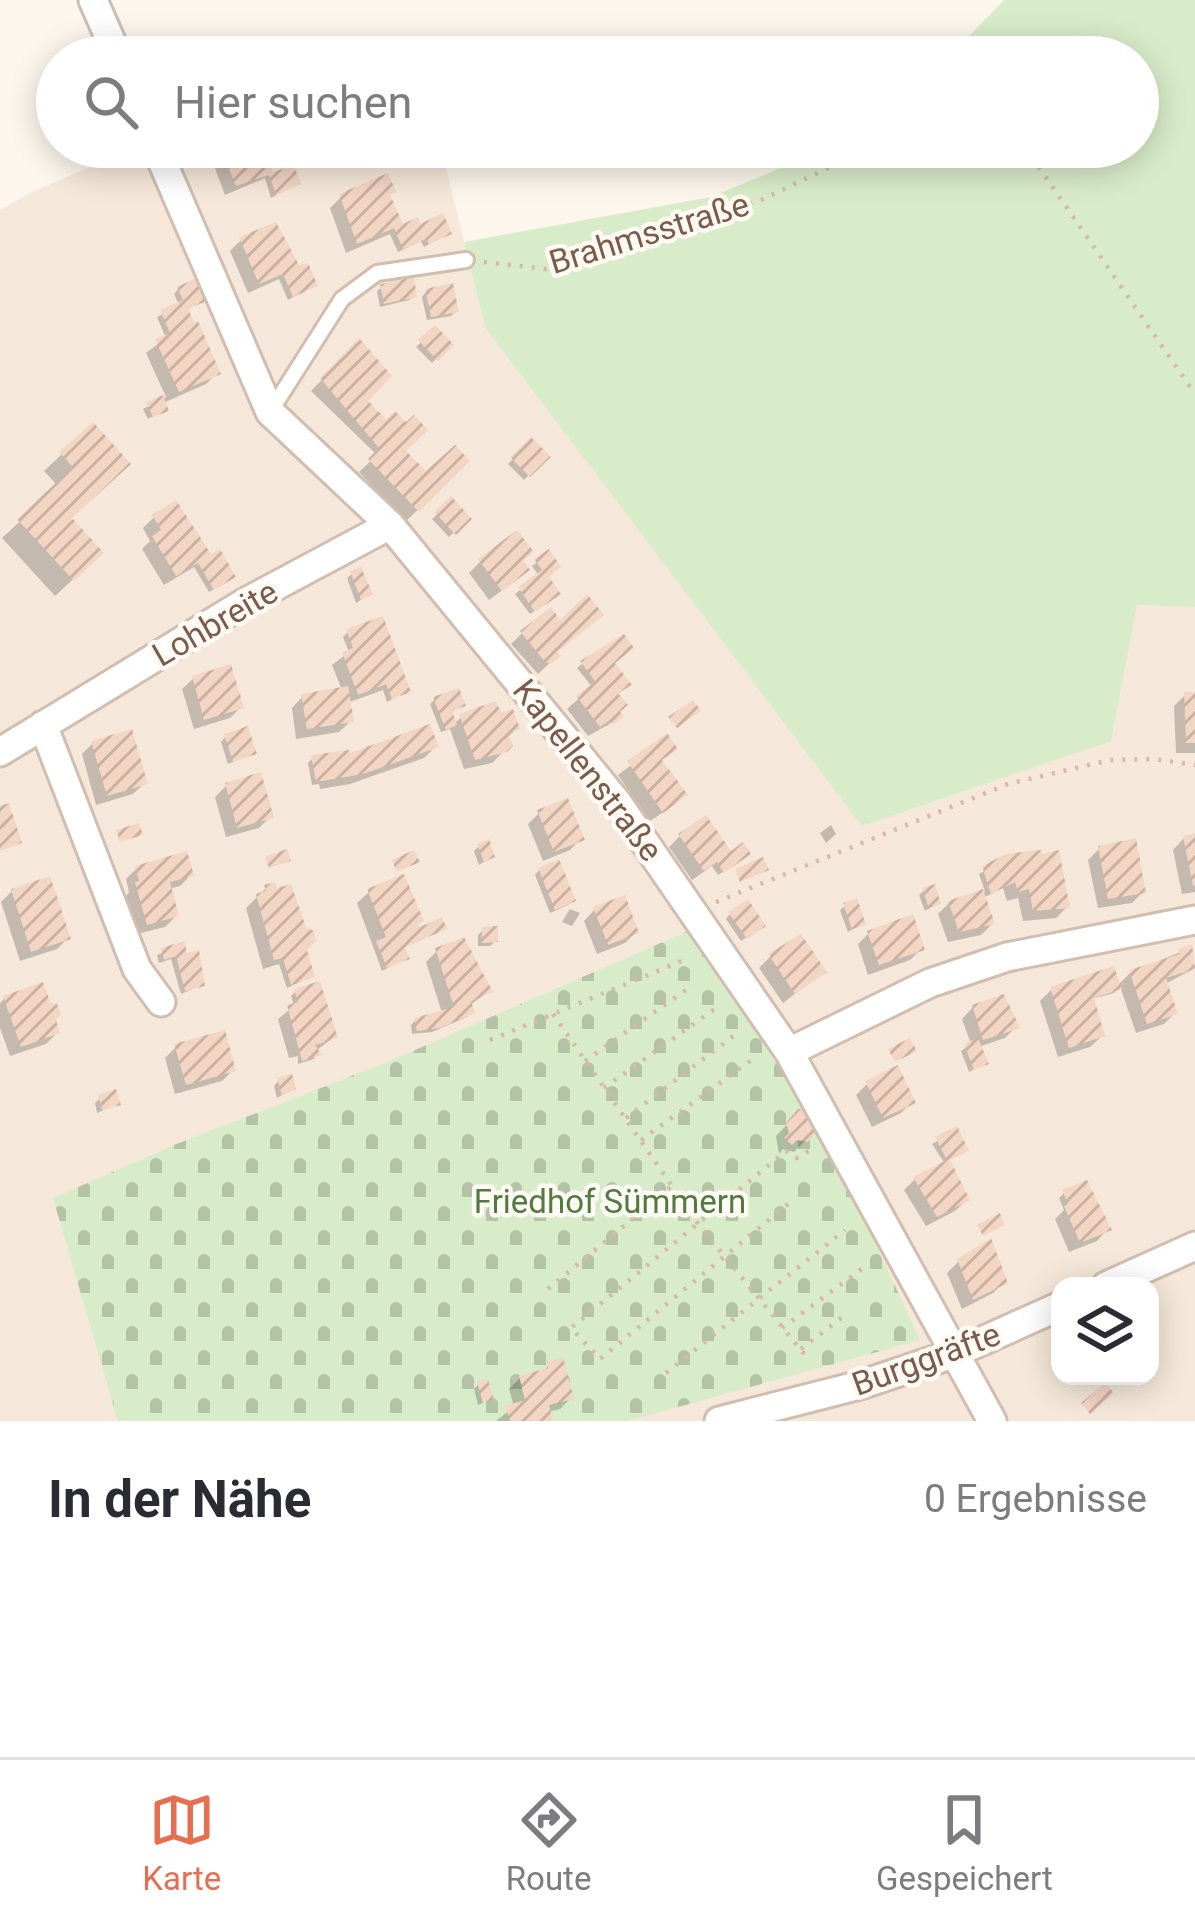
<!DOCTYPE html>
<html lang="de">
<meta charset="utf-8">
<style>
body{margin:0;font-family:Roboto,sans-serif;background:#f7f7f7;color:#2b2b33}
.controls{position:absolute;right:36px;bottom:36px;display:grid;overflow:hidden;border-radius:24px;box-shadow:0 6px 30px #0003}
.controls button{width:108px;height:108px;display:grid;place-items:center;padding:0;border:0;border-bottom:3px solid #e1e1e2;background:#fff;color:#2b2b33;font:60px sans-serif}
.list{margin:0;padding:0;list-style:none}
h2{display:flex;justify-content:space-between;align-items:center;height:156px;margin:0;padding:0 48px;font-size:51px}
h2 small{font-size:39px;font-weight:400;color:#7c7c81}
.icon{flex:none;width:66px;height:66px;fill:none;stroke:currentColor;stroke-width:2;stroke-linecap:round;stroke-linejoin:round}
.map{position:relative;flex:none;width:1195px;height:1421px;overflow:hidden}
.search{position:absolute;background:#fff;box-shadow:0 6px 30px #0003;left:36px;right:36px;top:36px;height:132px;display:flex;align-items:center;gap:30px;box-sizing:border-box;padding:0 42px;border-radius:66px;color:#7c7c81;font-size:45px}
.sheet{height:336px;background:#fff}
nav{display:flex;justify-content:space-around;align-items:center;box-sizing:border-box;height:168px;border-top:3px solid #e1e1e2;background:#fff;font-size:33px;color:#7c7c81}
nav a{display:grid;justify-items:center;gap:6px}
nav .on{color:#e76f51}
.map>svg:first-child{display:block}
</style>
<div class="map">
<svg width="1195" height="1421" viewBox="0 0 1195 1421">
<defs>
<pattern id="cemetery-stones" width="16" height="16" patternUnits="userSpaceOnUse" patternTransform="scale(3)"><rect width="16" height="16" fill="#d8ecc9"/><path d="M2 7V4a2 2 0 0 1 4 0v3zM10 15v-3a2 2 0 0 1 4 0v3z" fill="#b4c2a5"/></pattern>
<pattern id="building-hatch" width="6" height="6" patternUnits="userSpaceOnUse" patternTransform="scale(3)"><rect width="6" height="6" fill="#f3d5c3"/><path d="M-1 1l2-2M0 6l6-6M5 7l2-2" fill="none" stroke="#cab0a1"/></pattern>
</defs>
<rect width="100%" height="100%" fill="#fdf6ec"/>
<path fill="#f5e8da" fill-rule="evenodd" d="M136,147H359L363,155L385,147H441L485,327L1137,605L1195,607V1421H0V210L32,192ZM1060,1286H1150V1376H1060Z"/>
<path fill="#d8ecc9" d="M1004,0H1195V607L1137,605L1111,741L862,826L485,327L464,242L711,197L832,147H1138V57H949Z"/>
<path fill="url(#cemetery-stones)" d="M688,931L827,1139L920,1340L628,1421H118L53,1198L174,1145L390,1061Z"/>
<path fill="#0003" d="M207,147H262L272,177L297,184L271,198L265,178L225,195Z
M341,197H387L401,228L449,233L424,247L421,241L398,252L390,234L346,253L330,208Z
M241,240L295,266L314,285L288,300L279,279L248,293L230,251Z
M382,287L414,296L409,300L380,307L377,291Z
M178,289L204,300L185,311L217,373L206,384L163,403L165,410L148,419L143,409L166,397L146,353L166,338L157,317L179,305L174,294Z
M426,292L456,311L451,316L427,320L422,297Z
M435,329L450,345L432,363L416,347Z
M359,342L364,401L402,451L440,489L406,521L359,472L377,455L311,391Z
M92,426L69,518L83,570L55,596L2,538L58,486L44,471Z
M531,441L547,457L524,480L508,464Z
M451,501L468,519L449,537L432,519Z
M154,517L228,581L209,592L194,567L164,585L142,549L150,541L143,528Z
M548,554L545,577L552,599L530,614L515,594L539,576L532,566Z
M519,561L515,581L489,600L469,573L480,562Z
M352,574L369,595L356,603L347,578Z
M348,632L407,691L387,702L383,690L347,703L351,721L339,732L296,739L292,708L303,696L342,690L332,665L349,652L343,637Z
M522,633L557,656L538,674L511,644Z
M601,649L628,685L616,695L615,721L588,736L567,709L592,687L577,668Z
M194,678L241,707L230,718L194,729L182,689Z
M1185,695H1195V753H1176L1174,706Z
M435,699L462,705L450,713L454,724L461,717L500,716L516,729L507,738L510,745L492,763L464,769L450,729L441,732L430,704Z
M225,737L254,753L228,764L221,742Z
M667,738L660,762L674,805L650,821L618,775Z
M93,743L145,783L133,794L96,805L82,754Z
M436,746L424,758L350,784L320,789L319,784L312,785L308,763L313,758Z
M226,786L270,817L259,828L226,837L215,797Z
M539,813L581,839L570,850L543,861L528,824Z
M831,825L836,834L826,843L820,833Z
M680,836L731,855L743,859L718,875L712,866L692,880L669,847Z
M1195,836V892L1182,894L1173,850L1184,838Z
M479,846L492,857L479,865L474,851Z
M1099,849L1143,892L1132,903L1098,908L1088,860Z
M1005,860L1067,907L1056,918L1023,921L1018,898L1007,901L1003,888L983,898L992,924L981,935L948,942L938,914L949,903L985,891L979,874Z
M137,868L191,875L180,886L169,889L176,916L165,927L137,934L126,896L129,892L126,879Z
M539,870L573,901L568,905L550,913L535,875Z
M266,888L304,951L312,976L287,988L279,964L263,969L246,908Z
M924,890L938,903L925,911L919,895Z
M12,891L68,938L57,949L20,961L1,902Z
M369,892L408,933L444,929L403,948L407,958L382,971L357,903Z
M845,906L862,924L848,932L840,910Z
M570,909L580,913L572,926L562,922Z
M595,909L636,932L625,943L597,954L584,921Z
M730,914L758,930L741,941L726,919Z
M483,930L495,941L490,946H478V935Z
M869,933L921,949L910,960L868,975L858,944Z
M182,945L202,985L181,994L171,959L159,963L157,955Z
M1190,948L1195,968L1165,984L1175,1013L1164,1024L1136,1033L1120,986L1114,993L1092,999L1102,1036L1090,1047L1058,1057L1040,1001L1051,990L1117,986L1130,973Z
M437,951L489,991L469,1006L472,1012L467,1017L432,1032L412,1034L411,1025L415,1021L442,1013L426,962Z
M770,957L823,972L783,1003L759,968Z
M296,991L334,1037L317,1050L314,1059L298,1064V1056L289,1058L278,1019L294,1006L291,996Z
M5,998L52,1020L57,1033L46,1044L10,1056L0,1028V1003Z
M973,1007L1016,1027L1005,1038L978,1047L985,1063L969,1072L961,1051L971,1044L962,1019Z
M176,1047L233,1070L222,1081L175,1094L165,1058Z
M278,1081L293,1088L277,1098L274,1086Z
M867,1084L912,1102L901,1113L872,1127L856,1095Z
M100,1098L117,1104L97,1113L95,1103Z
M799,1112L806,1140L794,1152L783,1149L779,1154L776,1136Z
M955,1130L965,1150L948,1161L967,1200L955,1211L926,1226L904,1190L915,1179L945,1164L932,1144Z
M1064,1193L1108,1229L1097,1241L1069,1252L1055,1219L1064,1210L1059,1198Z
M959,1261L1004,1282L993,1293L962,1309L947,1273Z
M549,1365L571,1398L560,1409L548,1412L550,1421H496L514,1407L509,1389L520,1378L541,1373Z
M479,1384L491,1399L478,1405L474,1389Z"/>
<path fill="url(#building-hatch)" d="M220,147H264L273,172L294,165L301,184L276,195L269,175L236,186Z
M388,173L396,192L390,195L403,224L418,217L420,224L443,213L452,234L429,244L426,239L403,249L394,228L357,244L339,194Z
M276,222L299,265L308,263L318,286L293,297L283,274L259,284L239,237Z
M414,277L417,297L384,304L380,284Z
M197,278L207,301L188,309L194,322L198,321L221,374L179,392L155,339L170,333L160,310L183,300L177,287Z
M453,283L459,312L431,317L425,289Z
M435,325L454,345L438,361L418,340Z
M359,338L392,376L368,401L386,419L395,411L406,422L414,415L428,430L406,451L426,471L455,445L470,461L419,512L368,459L379,448L320,378Z
M163,395L169,411L153,417L146,402Z
M93,422L131,464L72,518L104,553L74,581L17,519L73,467L59,452Z
M531,437L551,457L530,477L510,457Z
M451,496L472,519L456,535L434,512Z
M176,500L211,554L220,549L236,577L214,590L198,563L176,576L152,536L161,530L152,515Z
M517,530L534,552L523,560L530,570L502,591L478,559Z
M549,549L561,567L549,577L561,594L535,612L518,587L542,570L534,559Z
M361,567L373,595L361,600L350,571Z
M587,594L604,615L557,652L561,656L551,664L545,662L520,631L551,607L560,620Z
M383,616L411,692L392,699L386,684L358,695L342,652L353,648L346,629Z
M624,634L634,648L615,663L632,685L618,693L628,705L620,712L624,716L613,725L610,720L600,727L576,696L595,681L580,661Z
M231,664L244,708L204,720L192,676Z
M348,686L354,722L307,729L301,694Z
M459,688L466,706L452,711L457,725L446,730L433,697Z
M1184,692H1195V743H1186Z
M693,700L701,711L677,728L668,717Z
M496,701L501,713L513,709L520,729L508,733L513,746L507,752L475,760L459,714Z
M430,724L439,747L363,774L316,782L311,755L349,750L350,753Z
M248,726L257,754L233,762L224,734Z
M132,729L148,784L107,796L91,741Z
M667,733L678,749L662,760L688,795L663,813L627,761Z
M261,772L274,818L237,828L225,783Z
M568,798L585,840L554,852L537,810Z
M9,803L22,843L0,851V806Z
M706,815L731,851L743,842L751,854L724,873L717,862L704,871L678,834Z
M139,823L143,835L120,842L116,830Z
M1195,833V885L1193,886L1183,836Z
M1136,838L1146,893L1108,899L1098,846Z
M489,839L495,857L484,862L477,844Z
M287,849L291,861L269,868L265,857Z
M414,850L420,862L397,872L392,860Z
M1041,850L1042,854L1059,850L1070,908L1033,911L1029,889L1018,892L1015,882L991,894L982,866L1006,854Z
M187,851L194,876L170,882L179,916L147,925L135,882L139,881L135,866Z
M763,857L769,870L740,882L735,869Z
M559,859L576,901L555,910L538,868Z
M404,874L424,921L418,924L420,927L442,917L447,929L405,947L410,959L387,968L376,941L386,937L367,889Z
M50,876L71,939L31,952L11,889Z
M275,882L277,888L291,884L306,927L314,931L316,941L307,950L315,977L291,985L283,958L274,960L256,894L266,891L264,885Z
M935,884L941,904L929,908L922,888Z
M983,889L995,924L959,932L948,901Z
M625,895L639,933L608,945L593,907Z
M857,898L866,925L852,929L843,903Z
M748,899L766,926L747,939L728,912Z
M913,914L925,950L879,965L867,931Z
M498,926V942L482,943V927Z
M801,934L827,972L795,994L768,954Z
M464,937L493,992L471,1001L475,1013L440,1028L417,1031L414,1018L454,1007L435,948Z
M184,941L187,953L199,950L205,986L185,991L176,956L164,960L161,948Z
M1192,944L1195,969L1166,978L1178,1014L1147,1024L1129,970L1180,954L1178,949Z
M1114,966L1122,989L1094,998L1105,1036L1069,1048L1050,987Z
M320,981L338,1038L315,1045L322,1055L302,1061L287,1005L298,1002L294,989Z
M43,982L50,1002L57,1004L61,1014L56,1020L60,1033L21,1047L3,996Z
M1004,994L1020,1028L983,1040L972,1005Z
M225,1030L236,1071L186,1085L174,1044Z
M910,1038L917,1051L895,1062L888,1049Z
M978,1038L989,1064L974,1070L964,1044Z
M898,1065L916,1103L883,1118L865,1081Z
M292,1074L296,1089L282,1096L277,1078Z
M116,1089L121,1105L102,1110L98,1095Z
M798,1109H806L820,1128L808,1142L797,1140L792,1145L784,1138L789,1133L786,1123Z
M957,1126L969,1151L950,1160L970,1200L937,1217L913,1177L947,1160L935,1137Z
M1087,1180L1112,1230L1080,1243L1064,1206L1068,1204L1062,1190Z
M1000,1213L1005,1225L983,1236L977,1225Z
M991,1238L1008,1283L973,1300L957,1259Z
M563,1357L574,1399L549,1405L553,1421H510L505,1406L525,1400L519,1376L548,1368L547,1362Z
M488,1379L494,1399L483,1403L477,1382Z
M1105,1383L1114,1393L1090,1414L1081,1403Z"/>
<g fill="none" stroke-linecap="round" stroke-linejoin="round">
<defs>
<path id="service" d="M270,412L342,299L377,273L466,260"/>
<path id="minor" d="M93,0L118,57
M156,147L270,412L390,525L617,802L789,1052L992,1421
M43,725L137,969L161,1002
M0,752L244,603L390,525
M789,1052L930,983L1007,957L1195,920
M1106,1286L1195,1246
M719,1421L860,1385L953,1354L1060,1306"/>
</defs>
<use href="#service" stroke="#d1beb0" stroke-width="20"/>
<use href="#minor" stroke="#d1beb0" stroke-width="33"/>
<path stroke="#d9b8a5" stroke-width="4.5" stroke-dasharray="3 9" stroke-linecap="butt" d="M1025,147L1195,394
M484,262L546,269L761,200L872,147
M716,902L1008,784L1110,760L1154,759L1195,765
M553,1014L699,1225L809,1360
M490,1040L684,960
M585,1061L693,985
M604,1088L716,1008
M626,1118L736,1034
M641,1140L756,1057
M788,1204L600,1359L571,1328L786,1151L797,1158L812,1149
M548,1289L672,1186
M782,1328L863,1268
M801,1349L845,1315
M666,1373L845,1230"/>
<use href="#service" stroke="#fff" stroke-width="14"/>
<use href="#minor" stroke="#fff" stroke-width="27"/>
</g>
<g text-anchor="middle" dominant-baseline="central" stroke-width="9" stroke-linejoin="round" paint-order="stroke">
<g font-size="33" fill="#7a5c4d" stroke="#fffaf3">
<text transform="translate(649 233) rotate(-17)">Brahmsstraße</text>
<text transform="translate(215 623) rotate(-30)">Lohbreite</text>
<text transform="translate(588 770) rotate(52)">Kapellenstraße</text>
<text transform="translate(926 1359) rotate(-20)">Burggräfte</text>
</g>
<g font-size="33" fill="#537a41" stroke="#fffaf3">
<text x="610" y="1201">Friedhof Sümmern</text>
</g>
</g>
</svg>
<div class="controls">
<button><svg class="icon" aria-label="layers" viewBox="0 0 24 24"><path d="M12 4l9 5-9 5-9-5zM3 14l9 5 9-5"/></svg></button>
</div>
<div class="search"><svg class="icon" aria-label="search" viewBox="0 0 24 24"><circle cx="10" cy="10" r="6"/><path d="M15 15l6 6"/></svg>Hier suchen</div>
</div>
<section class="sheet">
<h2>In der Nähe<small>0 Ergebnisse</small></h2>
<ul class="list">
</ul>
</section>
<nav>
<a class="on"><svg class="icon" aria-label="map" viewBox="0 0 24 24"><path d="M3 6l6-2 6 2 6-2v14l-6 2-6-2-6 2zM9 4v14M15 6v14"/></svg>Karte</a>
<a><svg class="icon" aria-label="directions" viewBox="0 0 24 24"><path d="M12 3l9 9-9 9-9-9zM9 14v-3h6M13 9l2 2-2 2"/></svg>Route</a>
<a><svg class="icon" aria-label="saved" viewBox="0 0 24 24"><path d="M7 4h10v16l-5-4-5 4z"/></svg>Gespeichert</a>
</nav>
